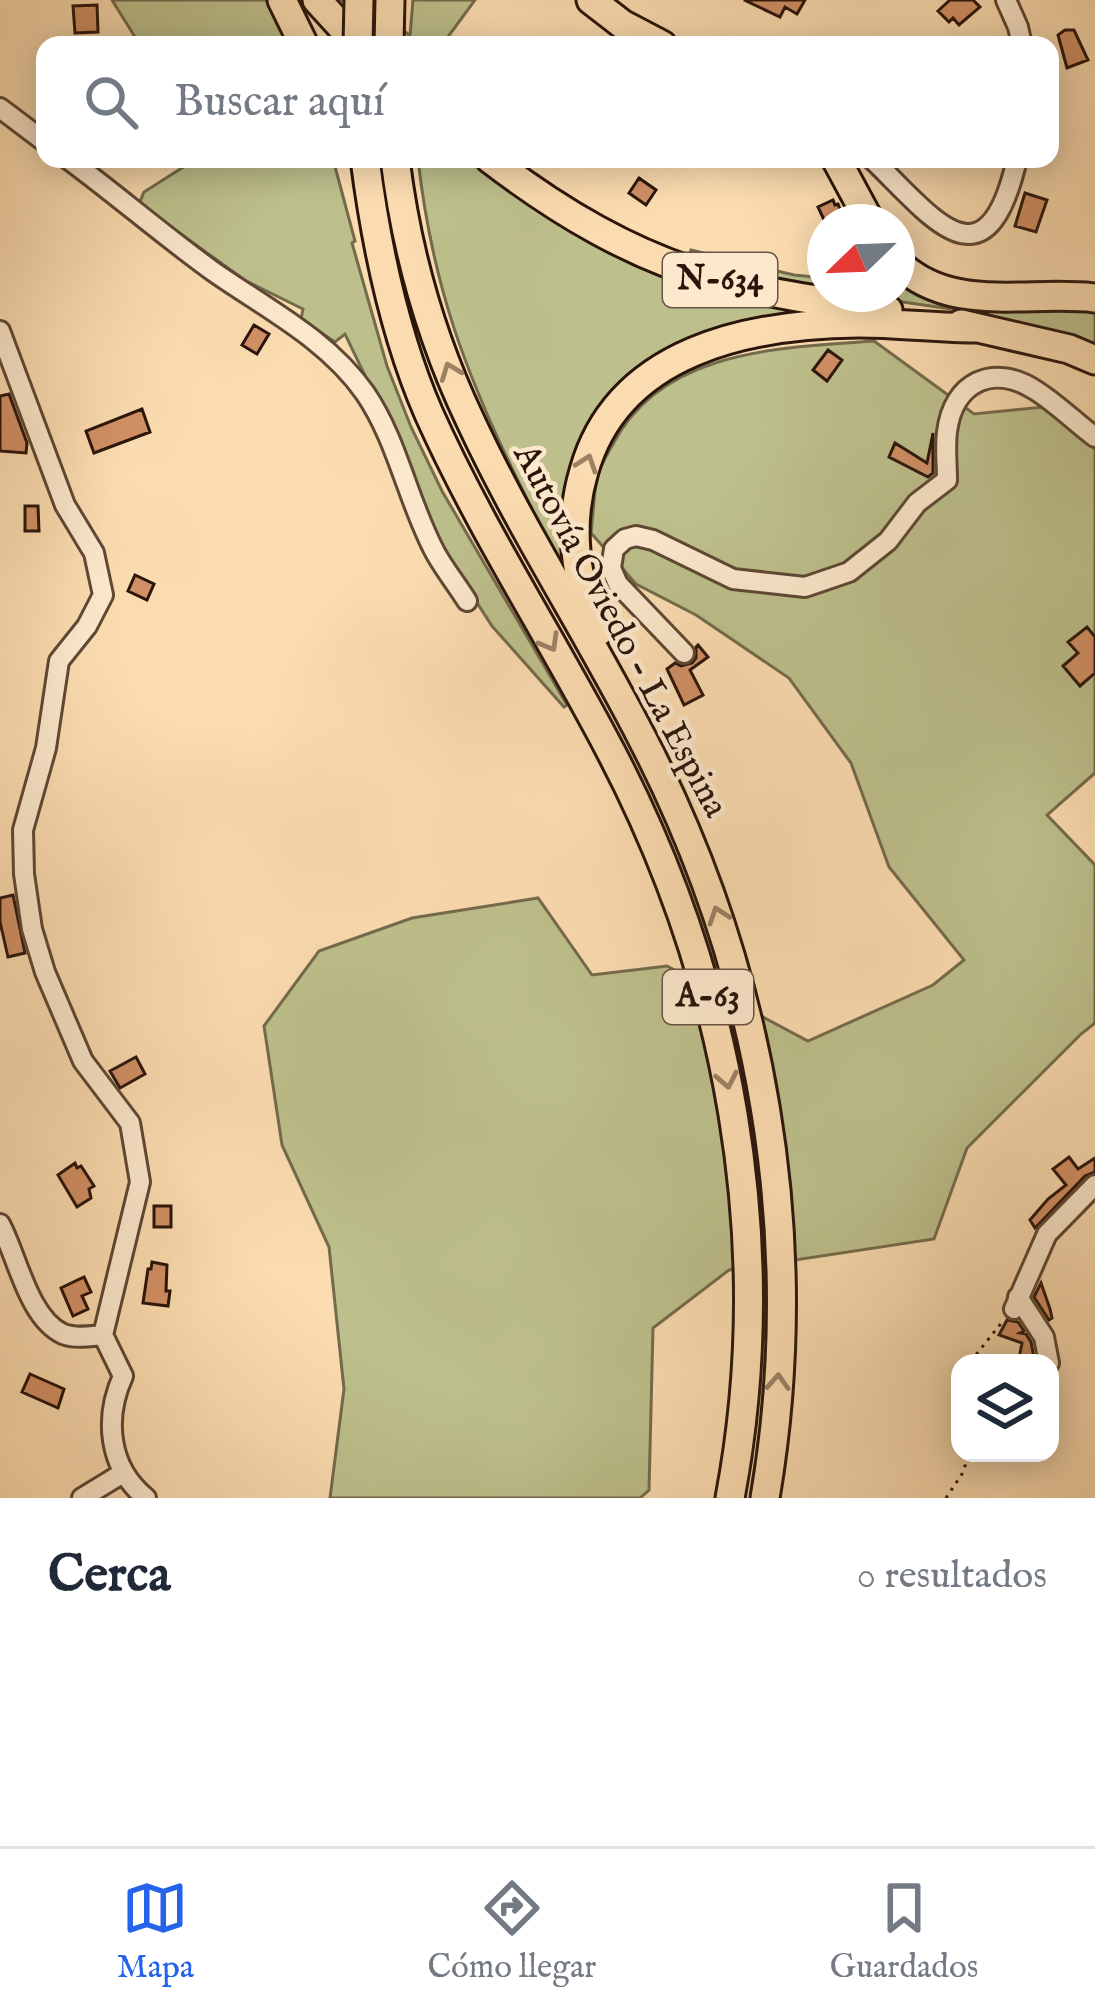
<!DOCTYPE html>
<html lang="es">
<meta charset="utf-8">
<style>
body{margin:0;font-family:"IM FELL English",serif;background:#f6f6f7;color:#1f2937}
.controls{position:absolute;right:36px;bottom:36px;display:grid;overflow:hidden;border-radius:24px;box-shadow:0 6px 30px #0003}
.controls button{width:108px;height:108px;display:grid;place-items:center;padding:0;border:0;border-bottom:3px solid #e0e1e3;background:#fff;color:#1f2937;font:60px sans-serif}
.compass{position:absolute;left:807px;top:204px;width:108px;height:108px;border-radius:50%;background:#fff;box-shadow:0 6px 30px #0003;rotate:247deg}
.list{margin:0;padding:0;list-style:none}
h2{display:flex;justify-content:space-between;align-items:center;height:156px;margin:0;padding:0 48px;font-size:51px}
h2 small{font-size:39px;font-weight:400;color:#747a83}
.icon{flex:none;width:66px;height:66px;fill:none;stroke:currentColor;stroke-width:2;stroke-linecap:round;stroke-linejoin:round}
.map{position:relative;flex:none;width:1095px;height:1498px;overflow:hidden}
.search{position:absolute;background:#fff;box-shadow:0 6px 30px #0003;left:36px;right:36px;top:36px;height:132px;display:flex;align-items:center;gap:30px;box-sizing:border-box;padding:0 42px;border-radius:24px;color:#747a83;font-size:45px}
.sheet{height:348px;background:#fff}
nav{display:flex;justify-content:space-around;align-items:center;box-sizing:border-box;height:168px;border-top:3px solid #e0e1e3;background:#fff;font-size:33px;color:#747a83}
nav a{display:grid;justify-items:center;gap:6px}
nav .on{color:#2563eb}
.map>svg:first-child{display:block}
</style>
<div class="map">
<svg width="1095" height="1498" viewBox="0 0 1095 1498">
<rect width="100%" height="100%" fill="#fbdcb0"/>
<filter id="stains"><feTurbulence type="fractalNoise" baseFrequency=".00167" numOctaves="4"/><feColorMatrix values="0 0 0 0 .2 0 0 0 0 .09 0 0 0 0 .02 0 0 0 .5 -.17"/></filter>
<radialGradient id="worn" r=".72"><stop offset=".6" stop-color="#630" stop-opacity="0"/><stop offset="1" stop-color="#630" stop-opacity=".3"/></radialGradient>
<path fill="#bdc08c" stroke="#746a4c" stroke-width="3" d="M112,0H266L291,45H140Z
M329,0H373L379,4L380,10L410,36L413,0H475L442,45H374Z
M196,159H333L355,241L352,243L387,366L411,427L442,491L567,705L564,707L492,626L438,542L385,417L345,334L335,342L301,319L303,309L246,281L139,204L144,192Z
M418,159H472L549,214L858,316L767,325L600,418L573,583C552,552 537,519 520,485C465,373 432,284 418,159Z
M691,250L794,275L825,278V290L769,281L688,259Z
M897,277L1095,308V351L1030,327L985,314L848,294H897Z
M874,341L974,414L1044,407L1095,449V773L1047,815L1095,865V1023L1081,1034L967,1148L934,1239L729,1270L653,1328L649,1490L640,1498H330L344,1389L329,1247L282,1145L264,1026L319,951L412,918L538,898L592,975L667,966L808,1041L933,985L964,960L889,867L851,763L789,678L696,615L636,584L591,533C593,515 594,495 597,477C600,466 607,455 613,444C662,349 780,348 874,341Z"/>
<path fill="#d19065" stroke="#2a150b" stroke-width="3" d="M744,0H805L797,14L785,7L780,17Z
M950,0H973L980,7L959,25L953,18L949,22L938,11Z
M97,5L98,32L75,33L73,6Z
M1065,30H1074L1088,60L1067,68L1058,35Z
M639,178L656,190L646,205L629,193Z
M1025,193L1047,200L1036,232L1015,226Z
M833,200L835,205L838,204L845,222H825L818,207Z
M254,325L269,334L257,354L242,345Z
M828,350L842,360L827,381L813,370Z
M9,394L27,443L26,453L0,451V396Z
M142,409L150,432L94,453L86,431Z
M933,433V473L928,477L889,457L895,443L927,463Z
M25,506H38L39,531H25Z
M135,575L154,584L147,600L128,591Z
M1087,627L1095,637V673L1080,686L1063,666L1078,653L1068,642Z
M698,645L708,657L690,670L703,695L684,705L667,669L675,663L681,666L692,663L696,658V647Z
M13,895L25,953L8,957L0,922V898Z
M136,1057L145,1074L120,1088L110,1071Z
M1069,1157L1078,1169L1095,1158V1172L1085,1176L1035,1228L1030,1220L1048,1199L1066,1185L1053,1169Z
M75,1163L77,1168L81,1166L94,1186L89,1189L91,1198L77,1207L58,1175Z
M154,1206H171V1227H154Z
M152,1262L167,1265L166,1291H170L168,1306L143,1303L148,1269H151Z
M84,1277L91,1292L82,1296L88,1309L73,1316L61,1288Z
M1041,1283L1050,1309L1052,1318L1049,1320L1034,1297Z
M1007,1320L1018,1322L1024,1331L1020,1333L1026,1334L1031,1342L1035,1363H1018L1022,1343L999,1335Z
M30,1374L64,1389L58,1408L22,1392Z"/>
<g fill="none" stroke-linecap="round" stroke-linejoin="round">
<defs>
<path id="minor" d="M1006,0L1018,27L1022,45
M0,108L45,142
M68,159C118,196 164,236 214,272C267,309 327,339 365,393C398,441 408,503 436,554C445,570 457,585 467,601
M872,159C932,217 986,294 1017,159
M0,331L65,505L94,553L103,595L87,626L59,661L46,748L23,830L24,874L32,929L45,972L83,1061L130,1123L140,1182L103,1335L123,1376C104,1418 108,1467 146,1498
M684,653L618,584L611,568L614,549L625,539L636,536L653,540L733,579L805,587L849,572L888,541L917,503L947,480C947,464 945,448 947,432C953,382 993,363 1035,390C1056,403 1075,422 1095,437
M0,1224C17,1255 28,1318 63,1334C76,1339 90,1336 103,1335
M1018,1297L1044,1337L1049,1363
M1014,1309L1047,1234L1095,1185
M82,1498L123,1473"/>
<path id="highway" d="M282,0L304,45
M317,0L358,45
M591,0L622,24L662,45
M389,45L390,0
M365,159C376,245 394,334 429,414C481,530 551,637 610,750C730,978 778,1244 730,1498
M395,159C406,249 431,338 470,420C521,530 588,632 643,740C763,972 809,1240 765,1498
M490,159C558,211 632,256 716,279C772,295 830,302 888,310
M836,159L870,222
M897,262C950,315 1029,290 1095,298
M961,324L1069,349L1095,360
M599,631C574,582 568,524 584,471C618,350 749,324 859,323C899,323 938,328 978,328"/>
</defs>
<use href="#minor" stroke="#5e4734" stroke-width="24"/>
<use href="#highway" stroke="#2a150b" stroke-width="33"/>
<path stroke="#2a150b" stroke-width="3" stroke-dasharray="3 6" stroke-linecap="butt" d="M975,1363V1356L1003,1321
M946,1498L962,1474L970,1453"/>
<use href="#minor" stroke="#fce8cc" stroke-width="18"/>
<use href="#highway" stroke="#fbdcb0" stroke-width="27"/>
<defs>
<path id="highway-bridge" d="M358,45L359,0"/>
</defs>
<use href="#highway-bridge" stroke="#2a150b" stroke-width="33" stroke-linecap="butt"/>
<use href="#highway-bridge" stroke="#fbdcb0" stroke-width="27"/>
</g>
<defs><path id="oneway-chevron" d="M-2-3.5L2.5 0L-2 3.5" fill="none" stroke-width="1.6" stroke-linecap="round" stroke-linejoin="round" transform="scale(3)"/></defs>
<g stroke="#9d8266">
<use href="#oneway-chevron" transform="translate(450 371) rotate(-111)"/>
<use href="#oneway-chevron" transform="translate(587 463) rotate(-71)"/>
<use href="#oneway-chevron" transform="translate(550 643) rotate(60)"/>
<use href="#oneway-chevron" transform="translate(718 915) rotate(-109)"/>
<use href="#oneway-chevron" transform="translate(727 1080) rotate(79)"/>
<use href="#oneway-chevron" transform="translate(778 1382) rotate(-87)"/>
</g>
<g text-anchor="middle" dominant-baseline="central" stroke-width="9" stroke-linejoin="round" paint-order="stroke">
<g fill="#fce8cc" stroke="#695445" stroke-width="3">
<rect x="663" y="253" width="114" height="54" rx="9"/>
<rect x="663" y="970" width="90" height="54" rx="9"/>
</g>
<g font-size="33" font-weight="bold" fill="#2a150b">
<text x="720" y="280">N-634</text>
<text x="708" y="997">A-63</text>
</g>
<g font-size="36" fill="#2a150b" stroke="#fce8cc">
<text transform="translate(620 631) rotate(62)">Autovía Oviedo - La Espina</text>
</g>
</g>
<rect width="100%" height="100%" filter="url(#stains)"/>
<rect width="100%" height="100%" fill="url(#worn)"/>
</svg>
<div class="controls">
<button><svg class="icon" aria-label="layers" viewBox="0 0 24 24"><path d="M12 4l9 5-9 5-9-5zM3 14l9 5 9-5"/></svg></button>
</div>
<svg class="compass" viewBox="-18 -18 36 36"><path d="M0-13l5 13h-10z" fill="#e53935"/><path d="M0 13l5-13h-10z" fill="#747a83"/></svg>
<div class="search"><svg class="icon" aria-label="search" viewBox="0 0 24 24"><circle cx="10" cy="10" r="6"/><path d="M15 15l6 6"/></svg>Buscar aquí</div>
</div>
<section class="sheet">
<h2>Cerca<small>0 resultados</small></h2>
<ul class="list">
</ul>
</section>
<nav>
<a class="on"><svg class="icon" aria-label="map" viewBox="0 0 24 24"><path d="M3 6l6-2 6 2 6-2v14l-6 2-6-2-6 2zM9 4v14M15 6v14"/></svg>Mapa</a>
<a><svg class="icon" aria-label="directions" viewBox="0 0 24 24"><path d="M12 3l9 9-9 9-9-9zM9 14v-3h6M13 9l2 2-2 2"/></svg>Cómo llegar</a>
<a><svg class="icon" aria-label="saved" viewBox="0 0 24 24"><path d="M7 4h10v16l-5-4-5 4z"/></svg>Guardados</a>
</nav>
